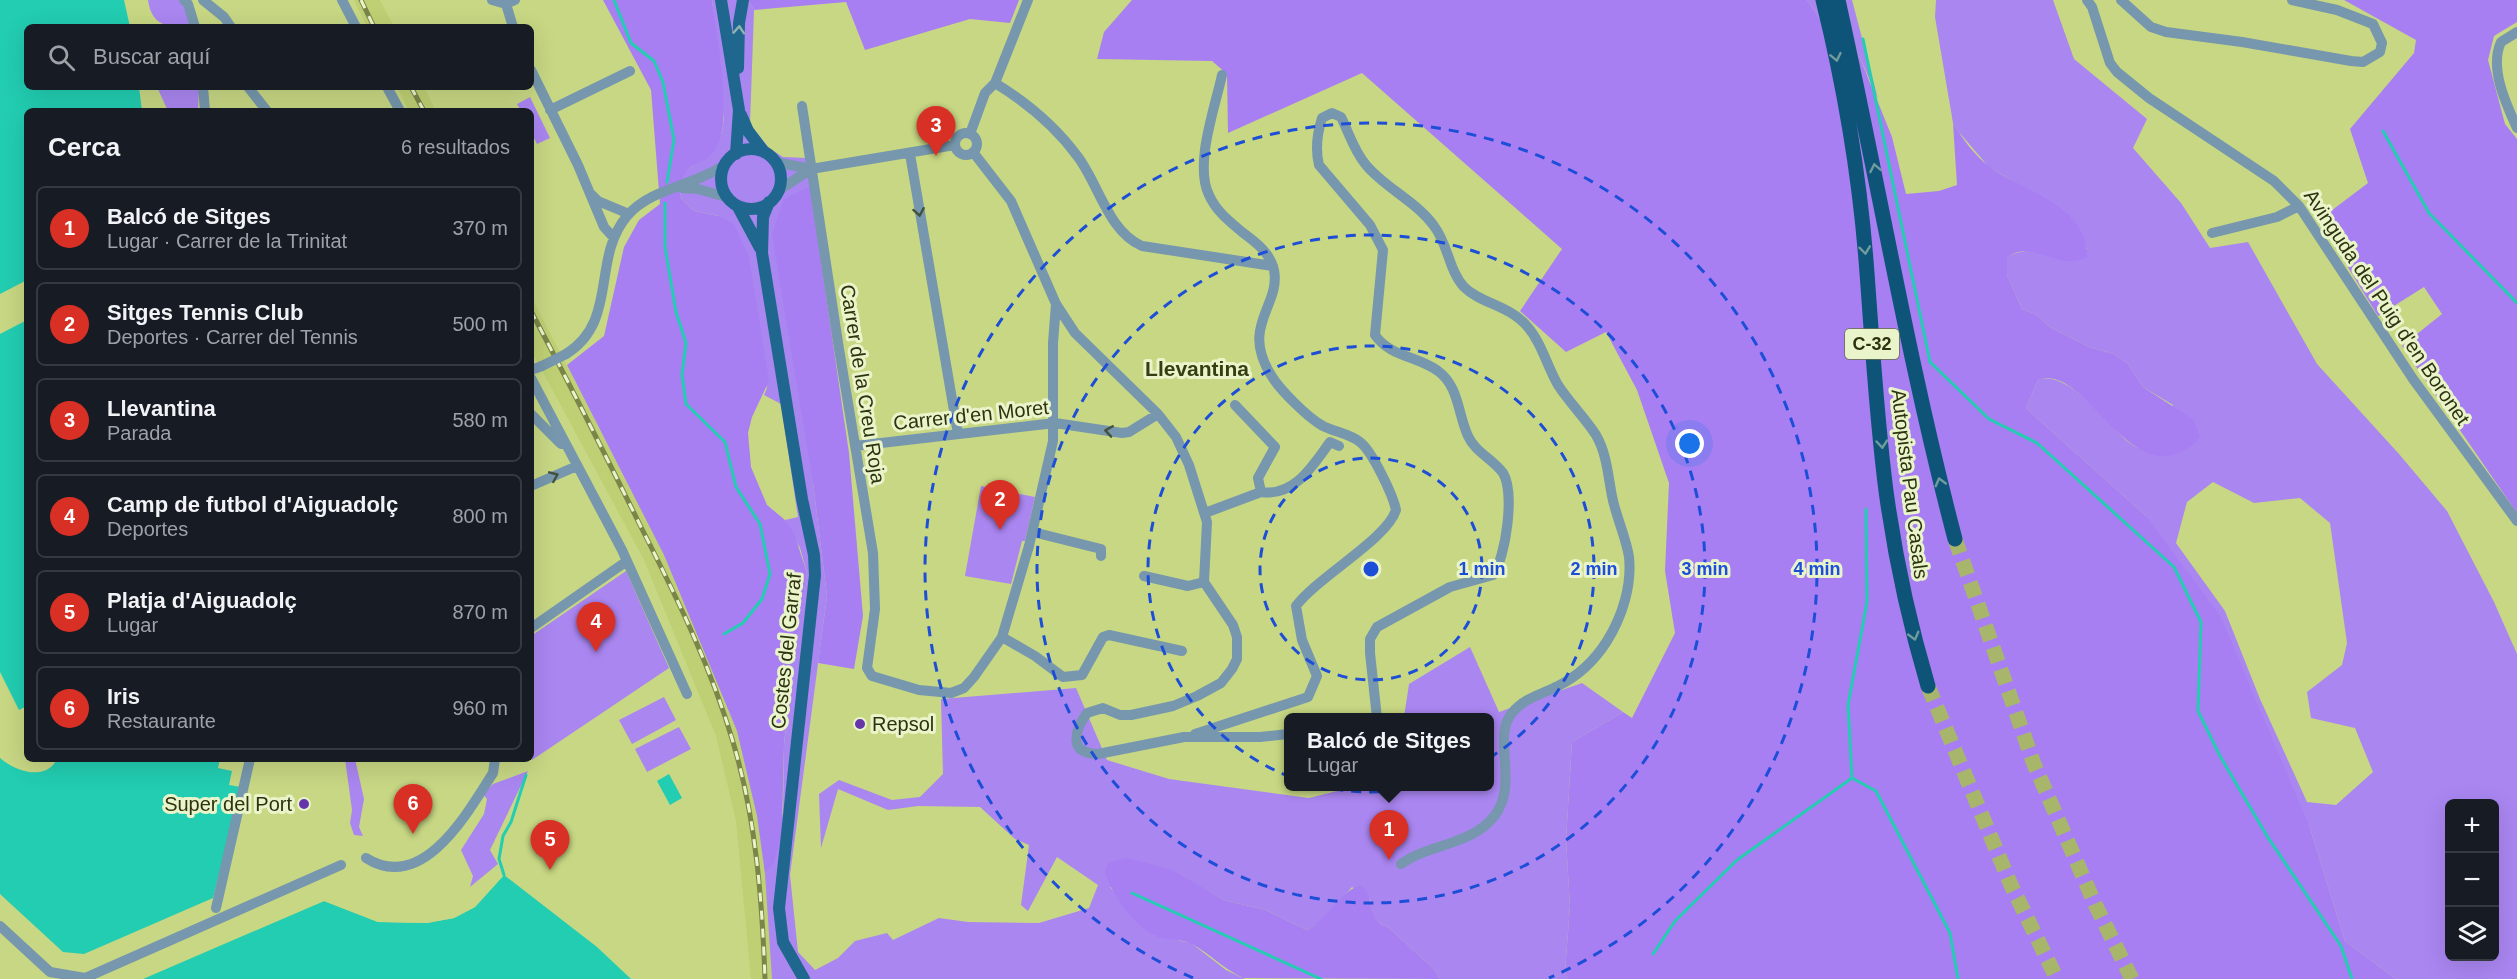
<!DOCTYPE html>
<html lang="es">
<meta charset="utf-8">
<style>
body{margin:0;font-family:Helvetica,sans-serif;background:#242831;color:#f1f3f6}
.controls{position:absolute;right:18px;bottom:18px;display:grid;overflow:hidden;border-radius:9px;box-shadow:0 6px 24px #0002}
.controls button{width:54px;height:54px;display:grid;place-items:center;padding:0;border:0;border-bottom:2px solid #363941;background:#171b24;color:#f1f3f6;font:30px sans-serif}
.you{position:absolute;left:1690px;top:444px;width:21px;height:21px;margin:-15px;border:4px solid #fff;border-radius:50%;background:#1a73e8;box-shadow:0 0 0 9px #1a73e833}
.badge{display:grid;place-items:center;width:39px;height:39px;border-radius:50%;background:#d93025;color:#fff;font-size:20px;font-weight:700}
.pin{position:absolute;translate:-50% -50px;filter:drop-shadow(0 2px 3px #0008)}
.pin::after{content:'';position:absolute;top:32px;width:21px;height:18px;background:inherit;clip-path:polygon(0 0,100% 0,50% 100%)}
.popup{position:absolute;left:1284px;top:713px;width:210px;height:78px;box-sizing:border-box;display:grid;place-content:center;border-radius:9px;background:#171b24;filter:drop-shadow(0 2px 4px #0005);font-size:20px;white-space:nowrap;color:#9ea1a6}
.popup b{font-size:22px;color:#f1f3f6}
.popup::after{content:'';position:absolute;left:50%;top:100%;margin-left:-12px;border:12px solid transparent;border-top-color:#171b24}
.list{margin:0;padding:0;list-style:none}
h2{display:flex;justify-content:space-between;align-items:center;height:78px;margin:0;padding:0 24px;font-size:26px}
h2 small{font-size:20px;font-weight:400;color:#9ea1a6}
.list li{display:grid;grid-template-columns:39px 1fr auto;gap:18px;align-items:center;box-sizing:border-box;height:84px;margin:0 12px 12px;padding:0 12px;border:2px solid #363941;border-radius:9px}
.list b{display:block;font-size:22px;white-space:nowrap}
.list p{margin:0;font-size:20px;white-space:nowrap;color:#9ea1a6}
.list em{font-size:20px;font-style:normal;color:#9ea1a6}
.icon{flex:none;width:33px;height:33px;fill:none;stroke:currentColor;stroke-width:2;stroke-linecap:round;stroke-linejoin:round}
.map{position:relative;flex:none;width:2517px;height:979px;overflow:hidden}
.search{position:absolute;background:#171b24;box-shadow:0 6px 24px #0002;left:24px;top:24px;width:510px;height:66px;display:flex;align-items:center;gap:15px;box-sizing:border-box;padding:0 21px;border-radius:9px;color:#9ea1a6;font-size:22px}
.panel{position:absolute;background:#171b24;box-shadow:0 6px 24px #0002;left:24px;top:108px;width:510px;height:654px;border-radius:9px}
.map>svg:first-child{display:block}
</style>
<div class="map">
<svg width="2517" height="979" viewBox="0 0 2517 979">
<rect width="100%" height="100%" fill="#c7d783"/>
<path fill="#bed073" d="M354,0H380L394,27H367Z
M397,87H424L436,111H409Z
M531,296L664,555L737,731L757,816L769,901L772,979H751L736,821L716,736L644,560L531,350Z"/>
<path fill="#aa86f1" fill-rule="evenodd" d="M148,0H181L192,27C168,27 152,27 148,0Z
M712,0H748L754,10L750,124L769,148L783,157L806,158L810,186L813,483L827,596L790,875L798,952L815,970L838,958L855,941L887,933L893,940L939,918L968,922L1039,923L1089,908L1098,885L1057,857L1028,911L1021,905L1029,845L1015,839L980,807L918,806L888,810L838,789L821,848L819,794L839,780L892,800L920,797L943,774L941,699L1076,688L1107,760L1169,779L1309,798L1353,787L1490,786V718L1404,717L1409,684L1470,647L1499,712L1582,683L1623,712L1572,742L1566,840L1570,906L1565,971L1567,979H1440L1435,970L1388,927C1374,923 1372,912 1370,899L1352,887L1322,921L1307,930L1266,910L1224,900L1208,891L1110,887L1132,915L1154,935L1191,943L1226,970L1245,979H772L765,874L775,860L783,812L784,745L793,659L807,573L800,548L785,520L798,517L781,404L764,395L767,388L719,216L694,211L680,197L681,176L686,170L705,157L722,133L724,118L721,74Z
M1807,0H1852L1878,99L1858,53L1825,26Z
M1936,0H2053L2074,59L2147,119L2133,148L2181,203L2210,248L2248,242L2317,364L2399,454L2447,511L2494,602L2517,654V979H2396L2345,941L2310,828L2145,515L2026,408L2038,380C2068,369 2107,424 2127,441C2134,447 2142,450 2152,454L2173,405L2143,387L2128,364L2114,354L2089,347L2050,327L2037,315L2022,309L2007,275V258C2020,246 2067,250 2087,249L2079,231L2066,214L1988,166L1958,131L1953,123L1935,17ZM2213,482L2254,503L2300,498L2330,523L2347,643L2342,665L2307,692L2311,718L2355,728L2373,772L2336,805L2307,802L2260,699L2225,611L2176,543L2187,502ZM2450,804H2494V956H2450Z
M157,87H199L198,111H168Z
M530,97L550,138L537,144L531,132V111H521L517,104Z
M981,486L1035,497L1025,541H1022L1011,584L965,576Z
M626,571L669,668L532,760L531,636Z
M664,697L676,720L632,744L619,720Z
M679,727L691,749L647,772L635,749Z
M345,759H355L364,799L359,827L363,836L354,835L350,823L352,810Z
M528,771L490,850L498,864L470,887L473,876L461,850L484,814L487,799L483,794L493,784Z"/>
<path fill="#a87ff3" d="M603,0H712C716,32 734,122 716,148C700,173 683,153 680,197L694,211L719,216L734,224L749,257L769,381L752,417L748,433L751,467L767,505L785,520L794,533L807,573L790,682L784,745L782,828L775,861L765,874L757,816L737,731L664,555L567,365L604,336L624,247L639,220L660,204L651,90Z
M748,0H1019L1010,23L970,19L865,50L846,2L754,10Z
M1132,0H1807L1825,26L1858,53L1892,137L1906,194L1939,191L1957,185L1953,123C1963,139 1974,155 1989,166C2021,191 2088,205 2087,257C2060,273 2031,237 2007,258V275L2022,309L2037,315L2050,327L2089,347L2114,354L2128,364L2143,387L2194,420L2200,437C2194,446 2187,449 2178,453C2123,476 2083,363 2038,380L2026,408L2145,515L2221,617L2310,828L2345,941L2396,979H1567L1565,971L1570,906L1566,840L1572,742L1623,712L1632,718L1675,633L1665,571L1669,483L1637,390L1606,332L1566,352L1520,311L1562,249L1362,73L1228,133L1227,74L1212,61L1097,59L1104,32Z
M2344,0H2517V22L2494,36L2488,60L2505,124L2517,139V513L2402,346L2442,314L2424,287L2378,316L2319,220L2368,183L2350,129L2414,53L2416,40Z
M810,186L849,453L863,616L854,669L818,663L827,596L813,483L772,234L784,199Z
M1127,858L1172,870L1224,900L1266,910L1307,930C1329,919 1338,892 1361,885C1376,897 1366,921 1388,927L1435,970L1440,979L1243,978C1224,969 1210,954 1192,944C1181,938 1167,941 1156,936C1136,928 1108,891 1105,870L1109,862Z"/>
<path fill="#22cdb1" d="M0,0H124L130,27H27V87H139L142,111H27V280L0,294Z
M27,320V706L19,710L0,672V334Z
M0,758C14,771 46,782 57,759H220L218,768L232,771L229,785L241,787L213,898L84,954L63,952L0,894Z
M669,774L682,798L670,805L657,781Z
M504,875L597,947L631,979H143L324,901L378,922L427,923L454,918L475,907Z"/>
<path fill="#c7d783" d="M503,873L504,875L475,907L454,918L427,923L378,922L324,901L140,979L323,898L379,919L427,920L453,915L473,905Z"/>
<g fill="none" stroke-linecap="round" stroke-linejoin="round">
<path stroke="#22cdb1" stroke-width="3" d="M614,0L631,43L654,61L663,82L674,140L667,182
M1863,39L1930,362L1989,419L2037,443L2174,567L2201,622L2198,711L2220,756L2267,836L2341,946L2352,979
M2383,131L2429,213L2517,303
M665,203V247L676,312L686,343L682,375L686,404L725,442L736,487L760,524L770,574L762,599L743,623L724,634
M1866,509L1867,602L1848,705L1852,778L1876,791L1950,933L1958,979
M504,875L499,859L503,836L511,822L526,775
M1132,893L1321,979
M1653,954L1675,921L1737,860L1852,778"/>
<path stroke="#a8b66c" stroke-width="15" stroke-dasharray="15 8" stroke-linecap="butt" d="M1955,539L2034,764L2095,904L2132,979
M1928,686L2011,885L2057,979"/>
<path stroke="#7697ad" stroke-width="10" d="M184,0L188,4L195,27
M203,0L224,17L231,27
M342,0L356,27
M492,0L506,4L515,0
M2087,0L2092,7L2110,63L2117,72L2149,98L2274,181L2299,206L2413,379L2517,521
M2121,0L2151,27L2166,32L2242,42L2351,61L2363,62L2380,52L2382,43L2373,24L2337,10L2292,0
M506,4L513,27
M2517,32L2501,42C2489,68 2506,104 2517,128
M531,70L578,165L604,227L614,238
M995,83C1026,102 1056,127 1078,157C1099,185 1108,231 1142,246L1273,266
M203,87L205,111
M248,87L267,111
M387,87L400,111
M802,106L839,349L873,553L875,609L867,668L872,676L919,690L951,693L964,688L974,677L1002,637L1029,546L1053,441V343L1056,304
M550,110L630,71
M955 144a11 11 0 1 1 22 0a11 11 0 1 1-22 0Z
M970,134L985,93L995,83L1028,0
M973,152L1011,201L1056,304L1075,333L1158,414L1176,437L1189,465L1207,522L1204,582L1233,625L1237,637V659L1232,669L1221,683L1197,696L1173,706L1131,715H1120L1103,708L1087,713C1074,731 1068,754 1098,754L1184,737H1260L1288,734
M910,154L958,434
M775,162L811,169L955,145
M682,188L698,189L726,197
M779,190L811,169
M592,195L598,201L629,214
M2212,233L2277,217L2299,206
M566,354C619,321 591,259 627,216C651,188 693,186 723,166
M531,370L542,366
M531,378L622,550L687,694
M1235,405L1275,447L1258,478L1261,492
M531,414L561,444
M855,446L1055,423L1122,433L1129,432L1158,414
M531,486L577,466
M1205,513L1261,492C1295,497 1313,465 1330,442L1339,446
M1033,532L1101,549V556
M1144,576L1188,586L1204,582
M531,628L627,561
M1002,637L1035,656L1063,677L1082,675L1103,637L1109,635L1182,651
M1377,718L1370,653V639L1377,627L1450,587L1493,575C1506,557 1515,492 1503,473C1493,459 1475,452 1468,436C1458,415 1459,386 1438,371C1418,356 1390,357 1375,335L1383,250L1370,225L1319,165C1315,149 1317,134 1322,118L1332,113L1341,117C1349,133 1354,151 1366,165C1385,188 1416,201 1434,226C1448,244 1449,271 1464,287C1480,303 1508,305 1526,325C1541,341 1547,366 1558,385C1569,402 1585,418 1596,435C1607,454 1608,476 1612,496C1616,517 1626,537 1629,557C1632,586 1622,617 1607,641C1595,660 1578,676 1558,686C1542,694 1524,698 1512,713C1490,739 1524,790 1488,823C1463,846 1427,845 1401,864
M1195,734L1308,697L1317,676L1302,640L1296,606C1319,576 1387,539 1396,510C1393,495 1372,451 1360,442C1350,434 1335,432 1323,426C1308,418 1279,389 1271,375C1240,325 1281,306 1274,270C1270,252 1255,242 1242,232C1229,221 1216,211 1209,195C1194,164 1215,108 1222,75
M366,858C423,894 468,812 493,773L495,759
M216,908L250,759
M0,926L50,972L85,978L341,865"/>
<path stroke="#1f678e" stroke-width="12" d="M721,0L739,110L736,154
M738,68L739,23L743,0
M741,115L748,131L764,152
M721 179a30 30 0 1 1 60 0a30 30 0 1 1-60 0Z
M769,202L763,217L762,253L802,499L814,555L815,575L779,908L783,942L804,979
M738,207L760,248"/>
<path stroke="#0e5479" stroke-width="15" d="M1823,0C1844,85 1859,173 1866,260C1872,337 1876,414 1886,491C1895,557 1909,622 1928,686
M1838,0C1878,180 1908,361 1955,539"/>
<defs>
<path id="rail" d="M361,0L374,27
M411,87L424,111
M531,311C569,383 606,456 642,529C677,598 711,667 733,742C756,819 762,898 765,979"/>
</defs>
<use href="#rail" stroke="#7a854a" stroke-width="5"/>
<use href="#rail" stroke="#eaf4ca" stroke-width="3" stroke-dasharray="9" stroke-linecap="butt"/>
<path stroke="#7697ad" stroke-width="10" d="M542,366L566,354"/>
</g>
<defs><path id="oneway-chevron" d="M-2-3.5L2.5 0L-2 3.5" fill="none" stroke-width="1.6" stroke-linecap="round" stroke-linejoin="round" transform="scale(1.5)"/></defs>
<use stroke="#8fb5af" href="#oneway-chevron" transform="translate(739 30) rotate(-86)"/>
<g stroke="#719c9d">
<use href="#oneway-chevron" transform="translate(1836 57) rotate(78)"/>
<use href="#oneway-chevron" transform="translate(1875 168) rotate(-101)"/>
<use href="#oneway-chevron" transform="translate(1865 250) rotate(83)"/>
<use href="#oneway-chevron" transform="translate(1882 444) rotate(85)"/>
<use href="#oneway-chevron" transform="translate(1940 482) rotate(-105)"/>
<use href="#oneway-chevron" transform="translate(1914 636) rotate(75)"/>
</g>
<g stroke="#43513f">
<use href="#oneway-chevron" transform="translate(919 212) rotate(80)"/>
<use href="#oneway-chevron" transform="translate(1109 431) rotate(-171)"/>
<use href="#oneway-chevron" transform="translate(554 476) rotate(-23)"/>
</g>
<g fill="none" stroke="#1d4ed8" stroke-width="3" stroke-dasharray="10 8">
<circle cx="1371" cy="569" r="111"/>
<circle cx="1371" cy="569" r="223"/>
<circle cx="1371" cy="569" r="334"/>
<path d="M1193 978A446 446 0 1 1 1549 978"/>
</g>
<g fill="#6635ac" stroke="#eaf4ca" stroke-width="2">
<circle cx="860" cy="724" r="6"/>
<circle cx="304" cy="804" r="6"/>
</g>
<g text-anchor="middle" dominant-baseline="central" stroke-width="6" stroke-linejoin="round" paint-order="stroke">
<rect fill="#eaf4ca" stroke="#666d48" stroke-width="1.5" x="1845" y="329" width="54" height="30" rx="4.5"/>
<g font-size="18" font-weight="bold" fill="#2d3310">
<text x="1872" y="344">C-32</text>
</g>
<g font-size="20" fill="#2d3310" stroke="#eaf4ca">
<text transform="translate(2387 307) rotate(56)">Avinguda del Puig d'en Boronet</text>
<text transform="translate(863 384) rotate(81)">Carrer de la Creu Roja</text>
<text transform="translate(971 415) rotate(-6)">Carrer d'en Moret</text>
<text transform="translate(1910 484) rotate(83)">Autopista Pau Casals</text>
<text transform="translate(786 651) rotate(-84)">Costes del Garraf</text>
</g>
<g font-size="20" fill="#2d3310" stroke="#eaf4ca" text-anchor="start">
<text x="872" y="724">Repsol</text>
<text x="292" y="804" text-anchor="end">Super del Port</text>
</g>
<g font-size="21" font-weight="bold" fill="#363d11" stroke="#eaf4ca">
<text x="1197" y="368">Llevantina</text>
</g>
</g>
<circle cx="1371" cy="569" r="9" fill="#1d4ed8" stroke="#eaf4ca" stroke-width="3"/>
<g font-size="18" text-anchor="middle" font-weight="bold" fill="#1d4ed8" stroke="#eaf4ca" stroke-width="6" stroke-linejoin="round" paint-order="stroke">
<text x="1482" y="575">1 min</text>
<text x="1594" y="575">2 min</text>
<text x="1705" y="575">3 min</text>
<text x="1817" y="575">4 min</text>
</g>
</svg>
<div class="controls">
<button>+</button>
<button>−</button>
<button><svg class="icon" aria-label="layers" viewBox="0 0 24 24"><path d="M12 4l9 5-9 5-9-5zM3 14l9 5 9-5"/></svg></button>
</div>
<div class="you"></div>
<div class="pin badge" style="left:1389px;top:860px">1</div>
<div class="popup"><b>Balcó de Sitges</b>Lugar</div>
<div class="pin badge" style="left:1000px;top:530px">2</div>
<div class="pin badge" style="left:936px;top:156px">3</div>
<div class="pin badge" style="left:596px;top:652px">4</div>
<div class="pin badge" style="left:550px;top:870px">5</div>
<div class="pin badge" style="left:413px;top:834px">6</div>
<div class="search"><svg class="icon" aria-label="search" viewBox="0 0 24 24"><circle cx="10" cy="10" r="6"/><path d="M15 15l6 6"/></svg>Buscar aquí</div>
<section class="panel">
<h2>Cerca<small>6 resultados</small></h2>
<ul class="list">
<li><span class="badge">1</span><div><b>Balcó de Sitges</b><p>Lugar · Carrer de la Trinitat</p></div><em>370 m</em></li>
<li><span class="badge">2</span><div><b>Sitges Tennis Club</b><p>Deportes · Carrer del Tennis</p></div><em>500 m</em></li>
<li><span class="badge">3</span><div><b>Llevantina</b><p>Parada</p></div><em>580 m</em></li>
<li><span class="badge">4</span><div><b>Camp de futbol d'Aiguadolç</b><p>Deportes</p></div><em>800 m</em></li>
<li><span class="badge">5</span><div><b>Platja d'Aiguadolç</b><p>Lugar</p></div><em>870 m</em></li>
<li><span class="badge">6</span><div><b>Iris</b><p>Restaurante</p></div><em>960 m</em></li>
</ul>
</section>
</div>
